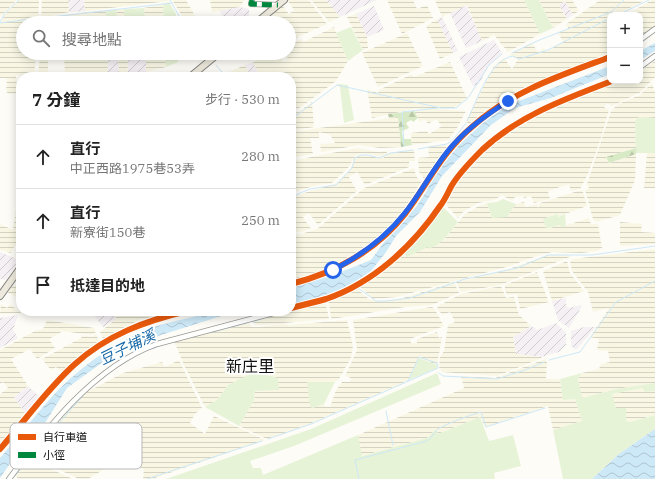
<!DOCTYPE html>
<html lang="zh-TW">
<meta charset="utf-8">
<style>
body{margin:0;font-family:"IBM Plex Serif","Noto Sans TC",serif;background:#f2f2f2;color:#222}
.controls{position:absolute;right:12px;top:12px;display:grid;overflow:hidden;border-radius:8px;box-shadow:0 2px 10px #0003}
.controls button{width:36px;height:36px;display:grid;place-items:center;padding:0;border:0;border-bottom:1px solid #e0e0e0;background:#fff;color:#222;font:20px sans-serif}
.stop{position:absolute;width:12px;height:12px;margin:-9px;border:3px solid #2563eb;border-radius:50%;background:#fff}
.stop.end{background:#2563eb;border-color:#fff;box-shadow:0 1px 4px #0008}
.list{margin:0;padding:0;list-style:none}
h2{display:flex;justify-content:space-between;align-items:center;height:52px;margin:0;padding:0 16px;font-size:17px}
h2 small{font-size:13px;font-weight:400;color:#767676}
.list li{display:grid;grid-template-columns:26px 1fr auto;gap:12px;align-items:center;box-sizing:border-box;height:64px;padding:0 16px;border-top:1px solid #e0e0e0}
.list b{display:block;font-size:15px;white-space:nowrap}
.list p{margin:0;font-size:13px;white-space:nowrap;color:#767676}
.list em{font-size:13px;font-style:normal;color:#767676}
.icon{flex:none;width:22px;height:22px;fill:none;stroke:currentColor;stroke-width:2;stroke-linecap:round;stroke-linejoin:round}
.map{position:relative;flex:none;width:655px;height:479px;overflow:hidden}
.search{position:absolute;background:#fff;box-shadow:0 2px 10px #0003;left:16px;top:16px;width:280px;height:44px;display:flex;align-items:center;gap:10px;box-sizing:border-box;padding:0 14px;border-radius:22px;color:#767676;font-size:15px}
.panel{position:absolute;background:#fff;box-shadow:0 2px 10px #0003;left:16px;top:72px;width:280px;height:244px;border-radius:16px}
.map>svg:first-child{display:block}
</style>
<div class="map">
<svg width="655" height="479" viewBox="0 0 655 479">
<defs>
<pattern id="industrial-furrows" width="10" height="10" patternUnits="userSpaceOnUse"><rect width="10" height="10" fill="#f5f0f3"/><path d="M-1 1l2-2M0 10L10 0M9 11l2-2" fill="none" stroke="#d1cdcf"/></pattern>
<pattern id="farmland-rules" width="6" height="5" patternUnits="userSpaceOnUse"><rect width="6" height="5" fill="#f9f7e4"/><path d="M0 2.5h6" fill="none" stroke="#d4d3c3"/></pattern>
<pattern id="forest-firs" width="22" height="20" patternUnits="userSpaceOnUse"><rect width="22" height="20" fill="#d8eac5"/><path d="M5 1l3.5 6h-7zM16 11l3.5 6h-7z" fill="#b8c8a8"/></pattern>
<pattern id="water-waves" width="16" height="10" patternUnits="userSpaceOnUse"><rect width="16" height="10" fill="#cde8f7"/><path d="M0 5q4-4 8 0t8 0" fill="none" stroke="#afc6d3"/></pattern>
</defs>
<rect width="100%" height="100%" fill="#fdfcf7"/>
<path fill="url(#industrial-furrows)" d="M68,0H84L85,11L69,12Z
M326,0H377L340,17Z
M565,1L573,15L567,19L559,5Z
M466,5L482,41L466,48L450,13Z
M374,6L384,30L367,37L356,14Z
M240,7L249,9V23H227L219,10Z
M442,17L458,51L453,53L437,19Z
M494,40L502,53L489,65L479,84L473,86L459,57Z
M107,53H118L119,76L108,77Z
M127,53H146V72L128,75Z
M253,62L260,77H251L245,65Z
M0,252L19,260L6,280L0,279Z
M566,298V306L569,308L581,305L582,306L569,328L558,320L552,301Z
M90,311H110L116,319L103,327L94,315L91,316Z
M18,315L13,330L18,338L0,348V318Z
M556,323L566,333V345L559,352L541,357L516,354L513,337L531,326L537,330Z
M584,327H596L576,350L571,346V331Z
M28,386L41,398L25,414L14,397Z"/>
<path fill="url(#farmland-rules)" d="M0,0H17L0,17Z
M19,0H39L38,23H23V53H36L34,77L16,75L17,93L10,94L6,92L7,78H0V25L5,14Z
M42,0H68L69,12L41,18Z
M84,0H168L169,1L85,11Z
M172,0H186L198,21L196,23H187Z
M210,0H244L240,7L212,12Z
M289,0H309L327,24L289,41V23H277L278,21L272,14L282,5L289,14L294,10L288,1Z
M311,0H326L340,17L329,22Z
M413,0L417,9L427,5L433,18L402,34L387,0Z
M435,0H524L540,34L508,52L494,35L482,41L467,5L442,17Z
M539,0H572L579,11L573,15L565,1L559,5L567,19L553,28Z
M600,0L644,1L616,15H610V56L541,83L470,126L466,121L494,66L504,58L512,69L518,59L509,55L532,43L538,52L544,48L546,52L563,42L558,33L569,29L566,24Z
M652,0H655V26L640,38V15H626Z
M163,4L164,23H145L144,8Z
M124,9L125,23H117L116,10Z
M106,10V23H62L64,15Z
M356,14L367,37L368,48L363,50L347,17Z
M437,19L453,53L440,59L426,26Z
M334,27L348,61L336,81L301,107L296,109H291V77H260L253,62L272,53H278L283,62L288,59L285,53H289V45L302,39L303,42Z
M407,33L423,66L378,87L362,53Z
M40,53H48V77H38Z
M64,53H107L108,77H65Z
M118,53H127L128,75L119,76Z
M146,53H165L166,67L146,72Z
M655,61V77L641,92L612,106L607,103L604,107L609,110L600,141L588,174L580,189L571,191L569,184L548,191L550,199L534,203L531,196L524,198L523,196L515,197L512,201L502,195L494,200L478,203L464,211L458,218L444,203L456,181L486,147L524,120L577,96L618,81H640V71Z
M450,62L467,98L454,108L414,109L372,118L367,89L378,93L379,90L412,74L414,77Z
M245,65L251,77H231L227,73Z
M652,83L655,93V118L639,117L635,121L636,148L606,157L609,163L636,154L635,180L620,215L596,222L593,219L585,190L589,188L587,184L611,111L618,104L640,95Z
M312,102L314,127L291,131V111L298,112Z
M436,109L466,111L457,128L448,140L412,145L411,133L427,131L429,134L442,126L436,119L428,124L425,119L420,122L414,111Z
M398,117L401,147L380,148L359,145L321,152L320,144L335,143L330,135L319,132V138H310L313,154L291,158V132Z
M445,145L448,147L425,180L419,172L418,158L429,157L428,146Z
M357,148L378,152L387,151V153L382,157L365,153L356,155L348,168L332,183L317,185L291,193V161Z
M414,150L415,161H409V167L365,185L357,172L349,177L357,191L318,225L309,213L303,217L311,229L301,232H293L291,228V197L337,183L351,169L354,158L360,155L383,158L389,153Z
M647,153H655V188H644Z
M414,168L416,176L421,182L401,215L386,231L368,247L347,260L321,273L298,280L291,266V235L301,234L317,229L364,188Z
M581,190L583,192L587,206L557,217V214L543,219L547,229L560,225L561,227L589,218L591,224H598L602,248L597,251L582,253L552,252L537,256L510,266L397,297L373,299L359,286L375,276L404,253L407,256L445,238L465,214L479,206L487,203L492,218L509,212L516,204L524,202L526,207L537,204L538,208L540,203Z
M21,209V247L15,245L11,253L0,250V224L13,230L16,210Z
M620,222L642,224L641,232L655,233V244L620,246Z
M655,249V383L616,389L581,398L578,379L582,373L599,369L601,364L610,362L608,351L597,350L599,339L590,337L609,308L593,312L588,292L572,271L570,261L573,259Z
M548,255H570L572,256L500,285L461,292L456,282L509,269Z
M567,261L570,273L584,291L552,301L543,271Z
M537,272L549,302L520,309L517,294L507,295L505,291V285Z
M454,282L459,293L432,305L405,307L332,319L331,317L328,299L354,286L369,299L375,301H385L403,298Z
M13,285L21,289V299L8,293Z
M501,286L506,298L514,297L519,315L531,326L513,337L516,354L541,357L542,358L497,376L442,372L439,367L440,357L444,351L448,325L455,322L450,312L443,315L437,309L438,306L461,294Z
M325,299L329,319L262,325H256L251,320L291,311Z
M1,304L7,308L10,304L21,313L0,314Z
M431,307L434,308L444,326L410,339L411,343H417V339L437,332L439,338L442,337L437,365L419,358L409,380L307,425L267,439L239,426L254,400L255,391L262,392L237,381L228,385L217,400L205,407L184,365L174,341L247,321L252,327H259L280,324L289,325L347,320L353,346L351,358L339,379L335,382H307L312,408L324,404V406L330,407L336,390L342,382H350L351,378L345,376L357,350L353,320Z
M114,311H176L139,320L103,339L100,332L116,319Z
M47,320L94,328L96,332L91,335L63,331L49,339L55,348L37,359L30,349L11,359L28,386L14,397L25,414L0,445V394L8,388L3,382L0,384V350L35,331L43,329Z
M96,334L99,341L62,373L56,367L51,370L42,359L81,338L82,335L91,337Z
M545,359L547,363L546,379H560L563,400L575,399L582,421L553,430L548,406L485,427L480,417L438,434L435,430L427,438L361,456L358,435L464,388L461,376L495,378Z
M179,360L202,408L195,414L190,423L205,434L214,416L265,440L152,479H143L144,469L117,460L110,462L103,470L88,479H79L29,456L83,392L85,393L123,373L162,362L165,367Z
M642,388L646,392L655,391V415L630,422L626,421L616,408L611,394Z
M27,458L73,479H19L14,475Z"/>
<path fill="#e7f3d7" d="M524,0H539L553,28L540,34Z
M169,2L176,14V23H164L163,4Z
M144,8L145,23H125L124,9Z
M106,10H116L117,23H106Z
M351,27L363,50L348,61L336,33Z
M165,53H178V62L166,67Z
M340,84L348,85L354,120L344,123L340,87L336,85Z
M639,117L655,118V153H636L635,121Z
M503,199L516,204L507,217L492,218L487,203L497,202Z
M443,207L458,222C450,232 441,245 429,249L428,247L407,257L404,253Z
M557,214L558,217L565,214L566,226L561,227L560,225L546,229L543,219Z
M419,358L437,365V368L409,380Z
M254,372L278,378L279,390L255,391L254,400L239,426L205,407L217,400L228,385Z
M437,373L441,384L294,446L250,461L253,468H261L263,475L358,435L362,456L427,438L436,429L438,434L480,417L489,441L513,435L521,466L494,473L495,479H166L311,429Z
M582,373L578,379L582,398L616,389L655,383V391L645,392L642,388L612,394L616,408H626V421L630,422L655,415V429L619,454L592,479H563L553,430L582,421L575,399L563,400L560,379Z
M307,382H335L324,404L312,408L310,406Z"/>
<path fill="url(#forest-firs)" d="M414,111L418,118L413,122L411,120L406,123L409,128L402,131L403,139H411L412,145L401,147L398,117L389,118L388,114Z
M636,148V154L609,163L606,157Z"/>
<path fill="url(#water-waves)" d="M655,43V51L640,60V51Z
M610,66V74L551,98L515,108L491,125L442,176L420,212L396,236L386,252L371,271L348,286L332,293L291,305V287L331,276L371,260L392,231L416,207L426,192L432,178L460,144L484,122L506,106Z
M214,311H237L139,342L110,357L67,388L45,423L14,458L0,478V458C17,439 32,419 49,400C75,371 108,346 144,331C166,321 191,319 214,311Z
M655,429V479H592L619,454Z"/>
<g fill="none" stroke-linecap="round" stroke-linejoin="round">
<path stroke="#cde8f7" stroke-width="1" d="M170,0L183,23
M618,15L649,0
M43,18L172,3
M0,22L5,13L19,0
M0,23L38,18
M206,53L208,56
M512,53L537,41L611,12L624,0
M216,65L226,77
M291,113L297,115L337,85L441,108H456L468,98L489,65L502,54
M467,121C477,101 489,60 513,56L519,59L548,50L610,18
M404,146L402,112L438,108
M418,149L447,144L452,141L466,123
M291,197L310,189L336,185L352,168L355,158C364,152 370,156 379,158L391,153L413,150
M358,288L376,301H386L410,298L465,279L517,268L548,255H592L655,246
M252,322L262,319
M208,333L247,323
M152,349L162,345
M549,360L580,352L616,302L655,281
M439,373L443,376L497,379L525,370L544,362
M386,411L393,445
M268,439L311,424L438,368L437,363L419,357L408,381
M31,455L82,397
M15,476L28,459
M147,479L262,441
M359,479L355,460L427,441C432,438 434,432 438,429C450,422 468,416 481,412L486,427L545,408"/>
<defs>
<path id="minor" d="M252,0L251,4L278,5
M640,40L655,29
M640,67L655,56
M291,284C335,273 377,250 405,214C429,182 441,153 473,126C512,91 562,75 610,57
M291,308C303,305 315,302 326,299C373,283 413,246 440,206C445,200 448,192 452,185C460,172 471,161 482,150C518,116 567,98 612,81
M0,449C23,423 49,387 75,364C107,335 145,321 187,311
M9,479C47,428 95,366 157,344L281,311"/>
<path id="major" d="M256,23L284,0
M190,77L219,53
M0,296L21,267"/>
</defs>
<use href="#minor" stroke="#979795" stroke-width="6"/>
<use href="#major" stroke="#858482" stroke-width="8"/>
<use href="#minor" stroke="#fffffe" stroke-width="4.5"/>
<use href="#major" stroke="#ede9dc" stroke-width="6"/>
<path stroke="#00873e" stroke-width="5" stroke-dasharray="10 5" stroke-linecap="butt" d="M252,0L251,4L278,5"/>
<defs>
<path id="cycleway" d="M291,284C335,273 377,250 405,214C429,182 441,153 473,126C512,91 562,75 610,57
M291,308C303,305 315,302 326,299C373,283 413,246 440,206C445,200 448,192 452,185C460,172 471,161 482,150C518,116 567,98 612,81
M0,449C23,423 49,387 75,364C107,335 145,321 187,311"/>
</defs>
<use href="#cycleway" stroke="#fff" stroke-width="8"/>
<use href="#cycleway" stroke="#e8590c" stroke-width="6"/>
</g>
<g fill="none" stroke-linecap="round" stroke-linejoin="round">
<path stroke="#2563eb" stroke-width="5" d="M333,270C360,256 385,238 404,214C422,192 434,166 453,145C469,127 488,114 508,101"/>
</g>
<g text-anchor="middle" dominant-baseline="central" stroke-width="4" stroke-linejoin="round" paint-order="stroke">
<g font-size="15" font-style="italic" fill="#1768a6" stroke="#fff">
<text transform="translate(127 347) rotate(-26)">豆子埔溪</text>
</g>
<g font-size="16" fill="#111" stroke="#fff">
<text x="250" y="366">新庄里</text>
</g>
</g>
<rect x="10" y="423" width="132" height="46" rx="6" fill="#fff" stroke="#b8b8b8" stroke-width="1"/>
<rect x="18" y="434" width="18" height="6" fill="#e8590c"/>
<rect x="18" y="452" width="18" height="6" fill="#00873e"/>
<g font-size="11" fill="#111">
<text x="43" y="441">自行車道</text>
<text x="43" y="459">小徑</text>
</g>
</svg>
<div class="controls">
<button>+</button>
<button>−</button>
</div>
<div class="stop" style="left:333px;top:270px"></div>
<div class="stop end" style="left:508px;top:101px"></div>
<div class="search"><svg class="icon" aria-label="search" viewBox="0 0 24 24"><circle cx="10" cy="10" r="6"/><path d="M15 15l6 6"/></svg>搜尋地點</div>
<section class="panel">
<h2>7 分鐘<small>步行 · 530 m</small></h2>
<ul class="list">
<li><svg class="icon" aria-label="ahead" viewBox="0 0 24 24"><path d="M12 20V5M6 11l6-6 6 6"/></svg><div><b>直行</b><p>中正西路1975巷53弄</p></div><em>280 m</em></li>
<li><svg class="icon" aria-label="ahead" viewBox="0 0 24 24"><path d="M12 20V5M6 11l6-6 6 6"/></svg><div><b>直行</b><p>新寮街150巷</p></div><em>250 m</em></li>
<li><svg class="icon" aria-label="arrive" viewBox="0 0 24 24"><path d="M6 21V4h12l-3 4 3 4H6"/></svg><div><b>抵達目的地</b></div></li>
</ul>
</section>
</div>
